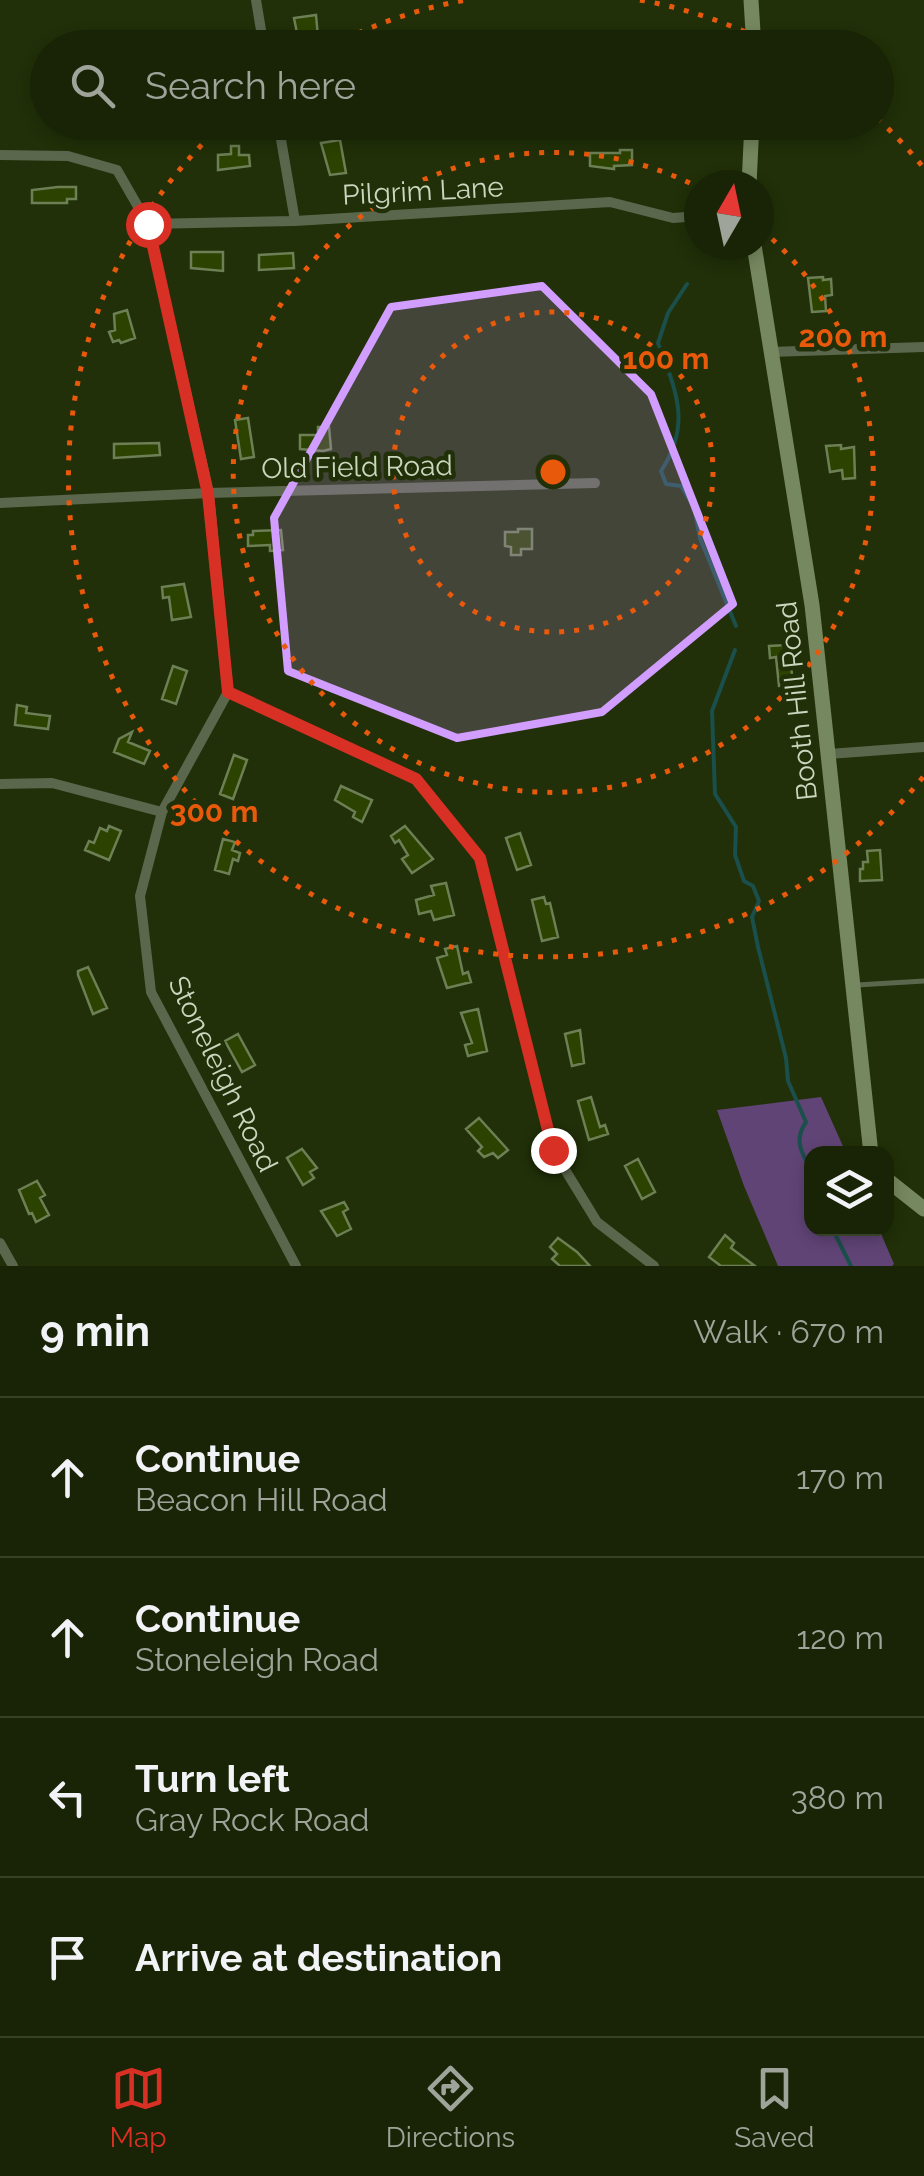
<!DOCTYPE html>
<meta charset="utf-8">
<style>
body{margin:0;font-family:Raleway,sans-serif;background:#222c10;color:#f1f3f6}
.controls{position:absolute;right:30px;bottom:30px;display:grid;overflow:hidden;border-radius:20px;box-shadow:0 5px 15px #0003}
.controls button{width:90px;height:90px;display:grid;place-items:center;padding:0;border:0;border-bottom:2px solid #374128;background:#192406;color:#f1f3f6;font:50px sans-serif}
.compass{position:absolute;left:684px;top:170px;width:90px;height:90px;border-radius:50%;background:#192406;box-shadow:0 5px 15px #0003;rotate:9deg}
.stop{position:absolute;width:30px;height:30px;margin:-22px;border:8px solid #d93025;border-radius:50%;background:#fff}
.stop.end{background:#d93025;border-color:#fff;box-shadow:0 2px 10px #0008}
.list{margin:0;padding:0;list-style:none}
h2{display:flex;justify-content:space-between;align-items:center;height:130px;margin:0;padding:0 40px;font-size:42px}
h2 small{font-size:32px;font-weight:400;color:#9fa49b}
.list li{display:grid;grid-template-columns:65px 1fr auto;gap:30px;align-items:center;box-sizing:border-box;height:160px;padding:0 40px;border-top:2px solid #374128}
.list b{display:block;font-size:38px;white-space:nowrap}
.list p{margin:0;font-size:32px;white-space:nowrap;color:#9fa49b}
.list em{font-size:32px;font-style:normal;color:#9fa49b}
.icon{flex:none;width:55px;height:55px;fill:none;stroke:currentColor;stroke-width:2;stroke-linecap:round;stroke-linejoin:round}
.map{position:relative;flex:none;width:924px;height:1266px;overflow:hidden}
.search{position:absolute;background:#192406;box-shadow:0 5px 15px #0003;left:30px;right:30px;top:30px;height:110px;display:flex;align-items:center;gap:25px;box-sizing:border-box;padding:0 35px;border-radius:55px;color:#9fa49b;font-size:38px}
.sheet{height:770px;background:#192406}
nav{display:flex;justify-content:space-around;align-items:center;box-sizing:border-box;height:140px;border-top:2px solid #374128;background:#192406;font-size:28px;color:#9fa49b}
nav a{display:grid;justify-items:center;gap:5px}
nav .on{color:#d93025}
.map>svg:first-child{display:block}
</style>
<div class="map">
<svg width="924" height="1266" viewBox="0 0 924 1266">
<rect width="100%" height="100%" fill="#213008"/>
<path fill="#604476" d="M821,1097L846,1153L812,1154V1228L879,1229L894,1264L892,1266H778L744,1186L717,1110Z"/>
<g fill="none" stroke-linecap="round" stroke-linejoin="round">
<path stroke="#1a4f4b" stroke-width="4" d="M687,284L668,313L658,343C676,391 692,424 661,471L666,484L681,486L694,507L700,538L736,626
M735,650L712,711L715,794L736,827L735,855L744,881L753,886L759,901L752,917L758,947L786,1058L788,1081L806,1122C793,1141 802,1153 812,1172
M832,1228L851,1266"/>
</g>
<path fill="#2b4200" stroke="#6c7f55" stroke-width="2.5" d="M316,15L319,48H300L294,18Z
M340,140L346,173L330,175L321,143Z
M231,146H239V155H249L250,166L218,170V155L231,154Z
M620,150H632V165L614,166V169L590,166V153H620Z
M58,187H76V199H67V203H32V190Z
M191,252H223V271L191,268Z
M293,253L294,268L259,270V255Z
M823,277V280L831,279L832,295L825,296L826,311L812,312L808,278Z
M127,310L135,338L121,343L119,340L113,342L109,332L115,330L114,314Z
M248,418L254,457L241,459L235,420Z
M318,427H329L331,449L323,451L300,449V435H318Z
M159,443L160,455L114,458V444Z
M841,445V449L854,447L855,478L843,479L842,470L830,472L826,446Z
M518,529H532V549H521V555H511V547L505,546V532H518Z
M281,530L283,550L270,551V545L248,546V535H253V531Z
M184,584L191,617L172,620L169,597L163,598L162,587Z
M787,645L794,685L779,686L776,657L770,658L769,646Z
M173,666L187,671L176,704L162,699Z
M17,705L27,707L26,713L50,716L48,729L15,725Z
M132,732L128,742L150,751L144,764L114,752L119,739Z
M234,755L247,760L233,799L220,794Z
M341,786L372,800L362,822L353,817L355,812L335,800Z
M109,826L121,831L109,860L85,850L89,841L94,843L100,828L107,831Z
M405,826L433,859L412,873L402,859L408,855L399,840L395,843L391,836Z
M520,833L531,865L517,870L506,838Z
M223,839L235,842L232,850L240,853L238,861L233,859L229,874L215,870Z
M880,850L882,880L860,881V869H863V862H868L867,851Z
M446,883L454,915L434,920L431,911L419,914L416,900L434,895L431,886Z
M544,897L546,904L550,903L558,937L542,941L532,900Z
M457,946L463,974L468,972L471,982L447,988L437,958L447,955L445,949Z
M88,967L107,1008L93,1014L78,975V971Z
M478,1009L487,1051L468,1056L465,1045L472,1043L461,1013Z
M580,1030L584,1063L572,1066L565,1034Z
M238,1034L255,1065L242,1072L225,1041Z
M591,1097L600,1127L605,1125L608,1134L589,1140L578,1101Z
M479,1118L508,1150L498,1158L493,1153L484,1157L478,1151L482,1147L466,1129Z
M302,1149L317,1168L310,1172L314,1178L303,1185L287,1158Z
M638,1159L655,1192L642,1199L625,1166Z
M37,1181L45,1195L40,1198L49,1215L36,1222L32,1213L29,1214L19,1190Z
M344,1202L348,1209L343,1212L351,1229L337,1236L321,1211Z
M725,1235L734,1243L731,1248L755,1266H721L709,1257Z
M558,1238L577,1252L590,1266H560L552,1259L557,1254L550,1247Z"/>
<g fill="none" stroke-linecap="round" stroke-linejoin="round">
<path stroke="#5b674d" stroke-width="5" d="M857,985L924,981"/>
<path stroke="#5b674d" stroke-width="10" d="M256,0L264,48
M278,122L295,221
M0,155L68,156L117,170L148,224L209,493L228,692L162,812L140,896L151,992L296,1266
M148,224L295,221L610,202L673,218L699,216
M770,352L924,347
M0,503L209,493L595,483
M228,692L417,779L480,858L553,1150L597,1222L654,1266
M829,754L924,747
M0,784L52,783L162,812
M0,1243L13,1266"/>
<path stroke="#76885f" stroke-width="15" d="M751,0L754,48
M749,185L752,122
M754,245L812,605L871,1154
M886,1179L924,1209"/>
</g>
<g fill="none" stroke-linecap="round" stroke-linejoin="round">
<path stroke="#d93025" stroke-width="12" d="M148,224L208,494L228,692L416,779L480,858L553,1150"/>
</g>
<path fill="#d19dfe" fill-opacity="0.2" stroke="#d19dfe" stroke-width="8" stroke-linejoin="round" d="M542,286L651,394L733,604L602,712L457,738L288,671L274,518L391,307Z"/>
<g fill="none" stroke="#e8590c" stroke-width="5" stroke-dasharray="5 10">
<circle cx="553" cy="472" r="160"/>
<path d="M761 229A320 320 0 1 1 698 187"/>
<path d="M923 777A480 480 0 1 1 223 124M331 46A480 480 0 0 1 466 0M640 0A480 480 0 0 1 775 46M877 118A480 480 0 0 1 923 167"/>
</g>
<g text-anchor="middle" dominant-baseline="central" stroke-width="9" stroke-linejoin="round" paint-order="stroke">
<g font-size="28" fill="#cbd6bf" stroke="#213008">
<text transform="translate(423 191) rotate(-3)">Pilgrim Lane</text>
<text transform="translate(357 467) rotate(-1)">Old Field Road</text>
<text transform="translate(797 701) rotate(-96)">Booth Hill Road</text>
<text transform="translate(223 1074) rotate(64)">Stoneleigh Road</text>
</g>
</g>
<circle cx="553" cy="472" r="15" fill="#e8590c" stroke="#213008" stroke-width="5"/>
<g font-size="30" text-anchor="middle" font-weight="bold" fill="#e8590c" stroke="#213008" stroke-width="9" stroke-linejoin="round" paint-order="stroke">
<text x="843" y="347">200 m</text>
<text x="666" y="369">100 m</text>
<text x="214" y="822">300 m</text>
</g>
</svg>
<div class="controls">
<button><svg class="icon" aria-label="layers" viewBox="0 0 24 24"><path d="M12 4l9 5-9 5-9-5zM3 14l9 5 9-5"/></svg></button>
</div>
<svg class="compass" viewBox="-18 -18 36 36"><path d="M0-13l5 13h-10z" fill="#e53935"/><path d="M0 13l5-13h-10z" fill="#9fa49b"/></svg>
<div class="stop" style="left:148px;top:224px"></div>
<div class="stop end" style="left:553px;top:1150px"></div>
<div class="search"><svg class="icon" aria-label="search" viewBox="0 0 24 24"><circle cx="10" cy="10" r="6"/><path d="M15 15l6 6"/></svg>Search here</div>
</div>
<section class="sheet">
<h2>9 min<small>Walk · 670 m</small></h2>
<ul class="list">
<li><svg class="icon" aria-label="ahead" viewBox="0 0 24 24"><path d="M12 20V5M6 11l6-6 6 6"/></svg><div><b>Continue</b><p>Beacon Hill Road</p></div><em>170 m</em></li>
<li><svg class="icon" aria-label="ahead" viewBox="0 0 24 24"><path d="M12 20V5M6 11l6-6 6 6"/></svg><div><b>Continue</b><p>Stoneleigh Road</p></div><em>120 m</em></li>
<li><svg class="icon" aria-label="left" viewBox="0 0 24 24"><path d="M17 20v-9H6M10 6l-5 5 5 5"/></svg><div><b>Turn left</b><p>Gray Rock Road</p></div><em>380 m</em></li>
<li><svg class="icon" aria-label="arrive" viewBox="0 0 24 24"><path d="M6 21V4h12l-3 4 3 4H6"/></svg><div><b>Arrive at destination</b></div></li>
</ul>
</section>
<nav>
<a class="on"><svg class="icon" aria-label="map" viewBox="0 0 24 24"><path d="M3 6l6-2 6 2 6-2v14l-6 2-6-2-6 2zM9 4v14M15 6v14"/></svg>Map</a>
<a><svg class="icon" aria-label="directions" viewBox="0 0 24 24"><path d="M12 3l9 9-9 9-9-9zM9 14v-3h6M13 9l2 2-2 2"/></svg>Directions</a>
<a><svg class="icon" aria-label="saved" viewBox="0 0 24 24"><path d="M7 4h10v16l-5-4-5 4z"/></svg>Saved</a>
</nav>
